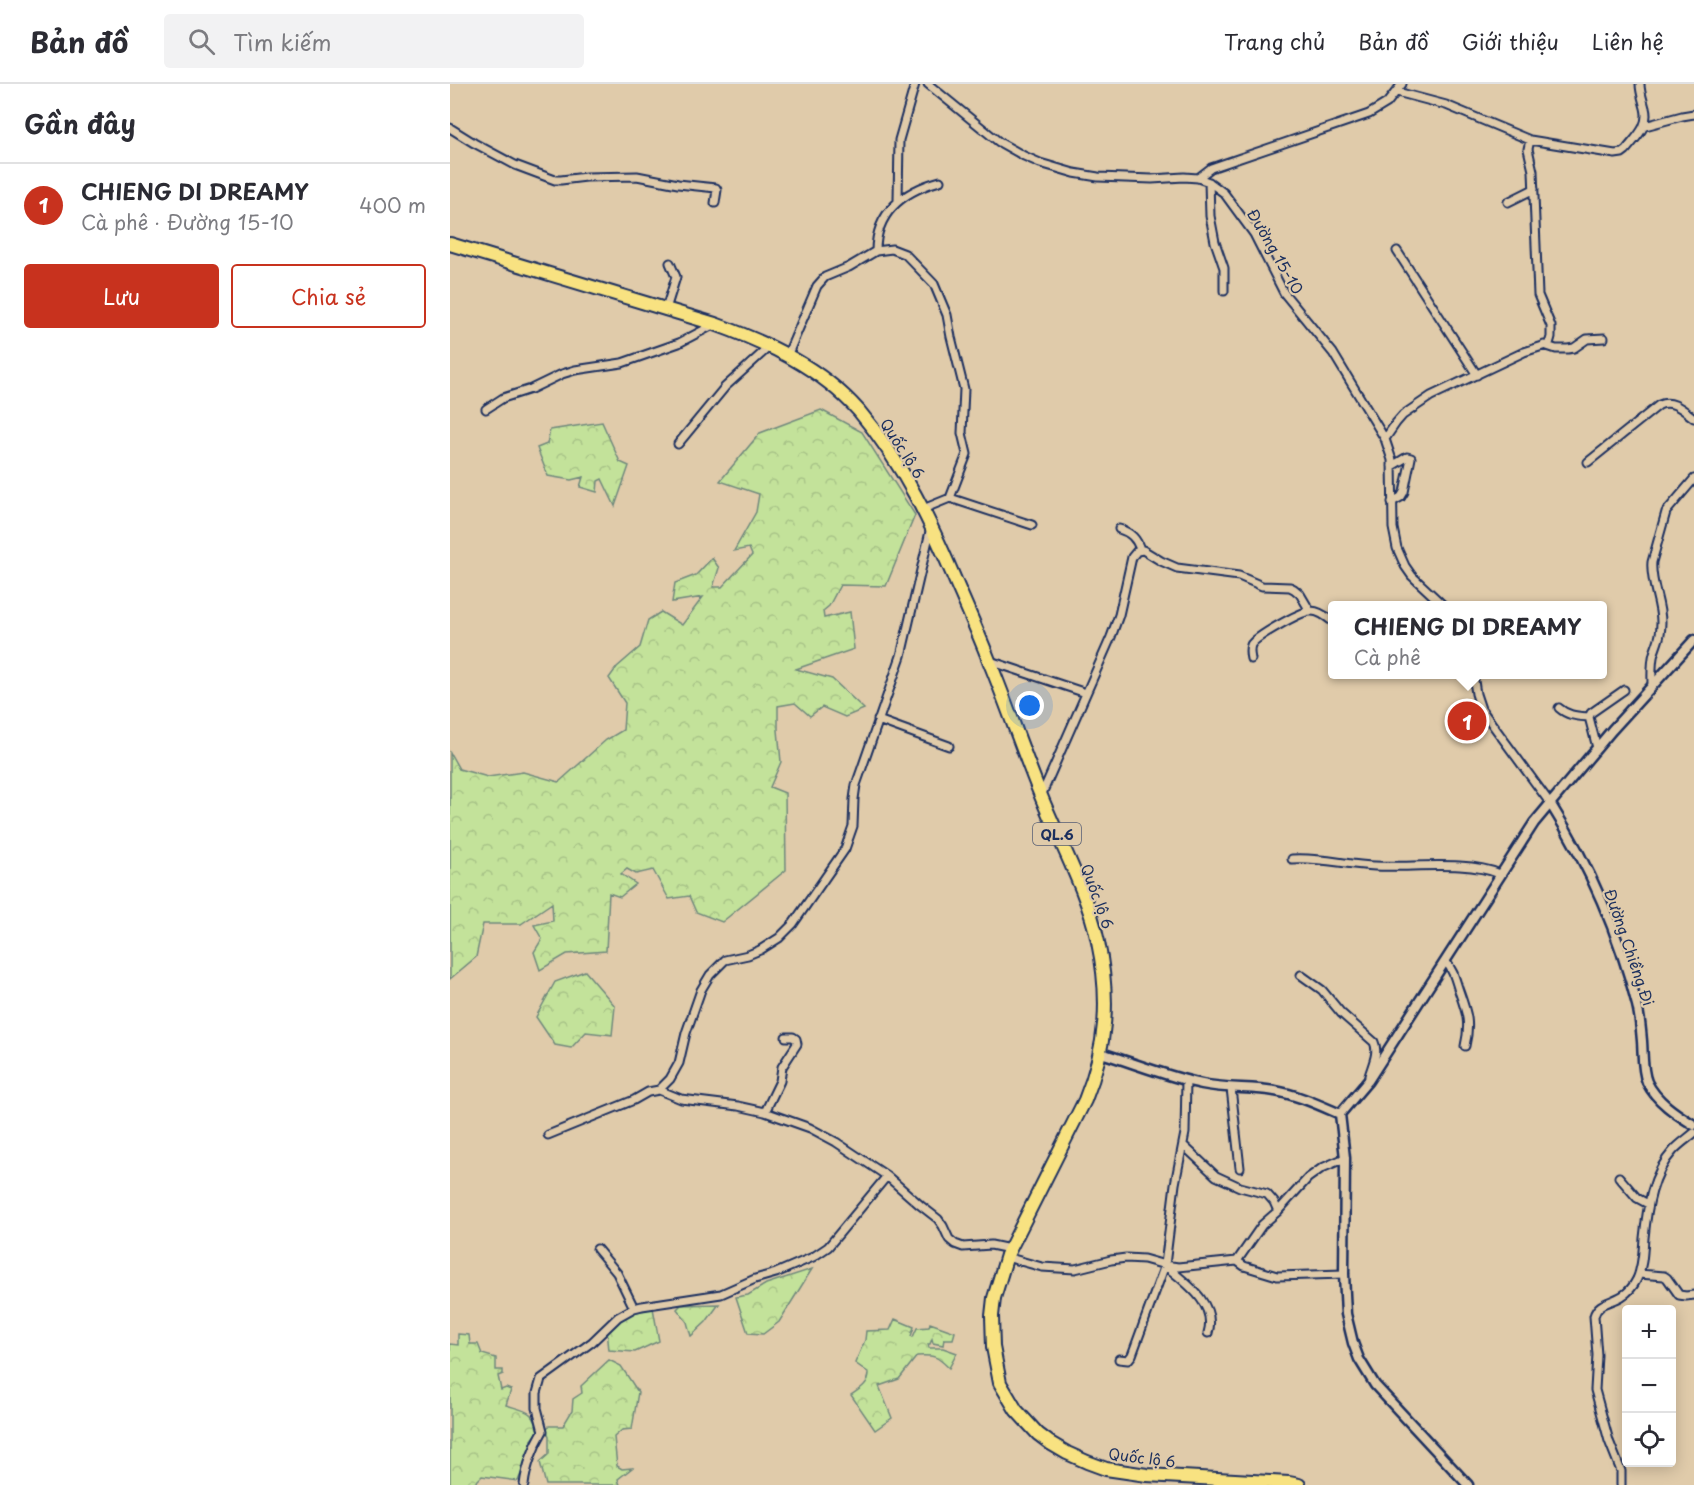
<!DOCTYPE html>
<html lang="vi">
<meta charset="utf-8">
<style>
body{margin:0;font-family:"Playpen Sans",sans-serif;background:#f2f2f3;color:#2b2b33}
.controls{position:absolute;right:18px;bottom:18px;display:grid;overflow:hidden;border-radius:6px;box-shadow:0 3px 15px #0003}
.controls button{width:54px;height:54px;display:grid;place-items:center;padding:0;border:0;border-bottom:2px solid #e1e1e2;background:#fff;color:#2b2b33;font:30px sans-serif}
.you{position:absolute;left:580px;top:622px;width:21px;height:21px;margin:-15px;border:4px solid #fff;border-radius:50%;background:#1a73e8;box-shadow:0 0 0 9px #1a73e833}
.badge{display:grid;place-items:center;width:39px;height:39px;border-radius:50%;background:#c8321e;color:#fff;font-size:20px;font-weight:700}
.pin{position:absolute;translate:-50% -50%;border:3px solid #fff;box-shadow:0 2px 6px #0006}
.popup{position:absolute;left:878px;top:517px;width:279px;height:78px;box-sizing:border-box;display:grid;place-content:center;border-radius:6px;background:#fff;filter:drop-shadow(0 2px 4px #0005);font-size:20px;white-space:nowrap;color:#7c7c81}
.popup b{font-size:22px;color:#2b2b33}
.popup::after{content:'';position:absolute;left:50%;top:100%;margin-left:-12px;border:12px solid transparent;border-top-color:#fff}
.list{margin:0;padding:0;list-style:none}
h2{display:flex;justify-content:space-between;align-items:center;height:78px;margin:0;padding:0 24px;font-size:26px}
h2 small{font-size:20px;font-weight:400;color:#7c7c81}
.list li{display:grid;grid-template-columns:39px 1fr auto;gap:18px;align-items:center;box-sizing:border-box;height:84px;padding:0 24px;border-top:2px solid #e1e1e2}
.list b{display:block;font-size:22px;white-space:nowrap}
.list p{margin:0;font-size:20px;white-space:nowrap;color:#7c7c81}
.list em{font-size:20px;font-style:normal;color:#7c7c81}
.actions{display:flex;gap:12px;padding:18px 24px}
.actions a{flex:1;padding:14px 0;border:2px solid #c8321e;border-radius:6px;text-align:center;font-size:21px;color:#c8321e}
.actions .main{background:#c8321e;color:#fff}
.icon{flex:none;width:33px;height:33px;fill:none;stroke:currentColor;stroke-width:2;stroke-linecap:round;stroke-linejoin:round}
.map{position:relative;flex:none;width:1244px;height:1401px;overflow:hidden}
header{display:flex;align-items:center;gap:36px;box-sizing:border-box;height:84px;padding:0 30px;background:#fff;border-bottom:2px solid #e1e1e2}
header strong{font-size:28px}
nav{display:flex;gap:33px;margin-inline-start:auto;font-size:21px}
.search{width:420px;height:54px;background:#f2f2f3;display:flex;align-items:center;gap:15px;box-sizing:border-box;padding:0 21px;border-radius:6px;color:#7c7c81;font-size:22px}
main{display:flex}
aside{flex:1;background:#fff}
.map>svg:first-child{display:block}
</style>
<header>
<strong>Bản đồ</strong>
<div class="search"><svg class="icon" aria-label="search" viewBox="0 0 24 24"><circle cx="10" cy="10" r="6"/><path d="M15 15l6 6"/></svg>Tìm kiếm</div>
<nav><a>Trang chủ</a><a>Bản đồ</a><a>Giới thiệu</a><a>Liên hệ</a></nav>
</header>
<main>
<aside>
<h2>Gần đây<small></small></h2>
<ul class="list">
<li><span class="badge">1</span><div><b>CHIENG DI DREAMY</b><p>Cà phê · Đường 15-10</p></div><em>400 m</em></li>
</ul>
<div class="actions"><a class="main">Lưu</a><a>Chia sẻ</a></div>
</aside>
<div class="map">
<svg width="1244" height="1401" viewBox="0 0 1244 1401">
<defs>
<pattern id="forest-crowns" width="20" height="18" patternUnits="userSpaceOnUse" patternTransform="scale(1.5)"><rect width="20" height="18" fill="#c3e29a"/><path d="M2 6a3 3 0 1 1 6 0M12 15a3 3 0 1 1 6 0" fill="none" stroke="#a7c287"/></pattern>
</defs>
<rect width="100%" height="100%" fill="#e0cbaa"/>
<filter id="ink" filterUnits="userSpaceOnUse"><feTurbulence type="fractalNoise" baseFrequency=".0167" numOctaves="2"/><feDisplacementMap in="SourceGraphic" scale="12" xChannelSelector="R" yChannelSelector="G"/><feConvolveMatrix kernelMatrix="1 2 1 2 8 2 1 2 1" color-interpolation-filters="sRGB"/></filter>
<g filter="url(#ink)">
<path fill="url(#forest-crowns)" stroke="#6f887c" stroke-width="1.5" d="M371,326L412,348L465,431L436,502L390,501L379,522L373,527L374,534L400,528L404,565L346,585L382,595L414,625L395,633L372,623L360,632L345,619L328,622V646L331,678L320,703L335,709L336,786L272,838L246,828L239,812L219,815L203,786L186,790L177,785L171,790L186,800L170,813L159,809L156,867L117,870L90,886L84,868L92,855L84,841L103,837L102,819L71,840H33L26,873L0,895V669L9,685L38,693L73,688L109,698L156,656L173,646L175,619L159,594L167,583L190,563L198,536L211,528L232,541L253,513L222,518L225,499L246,491L262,474L269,484L263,503H272L302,471L299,464L284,467L306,428L309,410L270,397L310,349Z
M152,338L170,378L179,382L165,422L152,395L148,397L147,408L130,403L133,393L121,396L98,392L87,364L97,360L100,346Z
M135,887L165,922L162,951L136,948L121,964L105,961L86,933L105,898Z
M362,1185L329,1238L313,1250L298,1249L286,1213L298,1211L316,1200Z
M269,1220L256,1238L241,1252L237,1238L227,1225L231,1221Z
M203,1224L209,1257L185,1268L159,1266L157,1246L179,1230Z
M445,1235L464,1243L461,1252L463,1253L467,1244L479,1243L480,1239L505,1248L503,1255H494L493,1261L483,1259L482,1255L480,1260H478L479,1264H493L507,1269L499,1284C487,1272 484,1271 467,1272L449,1295L429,1302L442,1334L425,1346L401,1311C410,1305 419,1300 419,1289L405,1279L415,1256L416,1247L440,1246Z
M8,1250L19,1251L20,1260H28L32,1270L46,1274V1286H53V1290L48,1292L51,1306L56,1304L61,1306L56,1321C75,1327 85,1326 88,1348L81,1357L80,1368L68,1397L32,1392L23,1401H1L0,1399V1260L8,1261Z
M159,1276L171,1282L188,1308L182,1345L172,1346L164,1353L167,1382L172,1385L182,1384L168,1395L170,1401H96L90,1378L99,1370V1352L96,1345L99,1342H113L122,1327L123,1315L132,1309L131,1302Z"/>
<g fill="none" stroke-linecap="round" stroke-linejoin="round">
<defs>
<path id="minor" d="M478,0L549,58L574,72L590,79L624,89L648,93L702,95L734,93L748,94L759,98L774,109L804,150L834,209L883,269L935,355L942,376L943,444L947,464L955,482L962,492L994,522
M947,8L996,21L1080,56L1165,70L1172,69L1176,66C1186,53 1200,42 1195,24C1193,16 1190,8 1190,0
M1195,42L1232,32L1244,30
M0,44L24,59L65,81L105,96H111L136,93L187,92L228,100L266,104L267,106L265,119
M748,94L761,84L919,30L937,19L952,0
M759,98L760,132L765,158L774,184V207
M448,116L449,56L465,0
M1058,118L1084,105
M426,167C426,128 454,107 490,97
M947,167L1027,291
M216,225L226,193L220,179
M1094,261L1106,265H1118L1124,264L1137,255L1154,254
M337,272L367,202L375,193L399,183L426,167L442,165L455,170L484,200L497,231L501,253L514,305L512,349L517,370L500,414
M36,325L53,314L81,305L112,290L125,286L172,279L229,259L265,240
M935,355L946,339L953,331L981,312L1074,268L1099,260L1101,253V242L1088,211L1083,87L1078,65L1080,56
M228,360L275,303L320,262
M1138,378L1209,321C1223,315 1233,326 1244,334
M942,382L957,373L961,374L954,408L951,413L942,418
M473,425L500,414L582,441
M669,445C680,448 687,454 690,466
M801,575C800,570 799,566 801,561C805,553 850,528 860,527C868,526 876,532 882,537
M540,577L636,609
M1023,590L1026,610L1031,625L1100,719
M1202,602C1202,591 1201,579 1204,569C1208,557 1211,552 1211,538C1211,518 1200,498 1202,478L1216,428L1244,395
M1109,624C1118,632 1127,632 1139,633
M428,636L499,662
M1147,664L1139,633L1141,629L1174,606
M591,712L661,553L669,531L682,473L687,467L693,466L711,477L727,484L789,492L812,502L840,503L844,505L850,510L860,527
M842,775C870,773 897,781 925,782C962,784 1017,776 1050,790
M996,878C1003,886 1005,894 1008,904C1016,927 1021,937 1015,962
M851,891L872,906L891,929L924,958C929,969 922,981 919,992
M781,1004L790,1084
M209,1006L231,1015L288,1022L315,1028L360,1044L386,1058L437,1092L470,1121L488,1135L493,1142L499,1155L505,1160L513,1163L541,1161L560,1165
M315,1028L330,997L332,983L347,960L346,955L343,953H336
M98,1051L184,1016L198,1008L209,1006L220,995L229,979L236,949L251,906L260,891L275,876L298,871L310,866L329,854L343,840L395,765L403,742L404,715L406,701L451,572L481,443
M733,1061L766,1092L790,1103L817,1110L824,1118L828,1127
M1169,1093L1187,1114L1198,1120
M147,1165L167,1189L184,1224
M556,1173L592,1183L625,1185L661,1176L676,1174L694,1175L715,1181L728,1183L787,1177L794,1182L827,1192L894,1190
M787,1177L812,1141L828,1127L858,1094L872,1084L895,1074
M717,1183C736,1199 767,1220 758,1249
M1189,1190L1214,1192L1217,1194L1229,1211L1236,1212L1244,1211
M669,1275L678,1276L682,1271L715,1181L725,1100L735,1049L736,996
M74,1401C76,1383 84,1362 93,1347L87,1324V1309L91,1295L142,1258L168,1233L184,1224L192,1222L271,1210L305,1195L326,1189L363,1173L378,1163L437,1092
M1171,1401V1387L1159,1357L1145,1306L1147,1271L1144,1232C1148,1218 1161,1219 1172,1212C1179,1208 1184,1201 1187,1195C1193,1182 1193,1167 1194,1154C1197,1124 1202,1090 1223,1067C1229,1060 1237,1055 1244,1049"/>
<path id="tertiary" d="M1100,719C1139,781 1169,850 1187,921C1190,933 1191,945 1192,957C1193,970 1192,986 1197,998C1206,1017 1226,1030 1244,1041
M651,969C684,979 718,993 752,1000C776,1005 801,1003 825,1007C848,1011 869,1021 890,1030L895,1074L894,1190L896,1230L903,1259L909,1275L925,1301L1018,1401
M890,1030L918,997L1084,739L1162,646L1244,556"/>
<path id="trunk" d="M0,160L265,240C318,259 371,284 409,327C453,379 482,441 508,503C519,528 530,553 540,579C558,623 573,668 591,712C610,759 638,809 648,858C660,914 657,962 635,1016L557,1171L544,1214L542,1232L543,1263L550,1299L566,1326L588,1350L600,1359L617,1369L637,1378L656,1385L697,1391L839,1399L849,1401"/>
</defs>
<use href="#minor" stroke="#1b2f5e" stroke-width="11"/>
<use href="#tertiary" stroke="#1b2f5e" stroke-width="13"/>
<use href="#trunk" stroke="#1b2f5e" stroke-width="16"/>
<use href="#minor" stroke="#e0cbaa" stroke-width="7"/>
<use href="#tertiary" stroke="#e0cbaa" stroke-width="8"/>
<use href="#trunk" stroke="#f8e281" stroke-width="12"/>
</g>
</g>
<g text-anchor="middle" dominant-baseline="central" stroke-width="4.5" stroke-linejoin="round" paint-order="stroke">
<rect fill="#e0cbaa" stroke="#565e75" stroke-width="1.5" x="583" y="739" width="48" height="22" rx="4.5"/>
<g font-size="14" font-weight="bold" fill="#1b2f5e">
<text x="607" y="750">QL.6</text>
</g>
<g font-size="15" fill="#1b2f5e" stroke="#e0cbaa">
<text transform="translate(826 167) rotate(60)">Đường 15-10</text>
<text transform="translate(453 364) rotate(57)">Quốc lộ 6</text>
<text transform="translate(648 812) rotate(70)">Quốc lộ 6</text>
<text transform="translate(1180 863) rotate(71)">Đường Chiềng Đi</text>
<text transform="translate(692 1373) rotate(7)">Quốc lộ 6</text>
</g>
</g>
</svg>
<div class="controls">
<button>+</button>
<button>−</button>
<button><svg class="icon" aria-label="locate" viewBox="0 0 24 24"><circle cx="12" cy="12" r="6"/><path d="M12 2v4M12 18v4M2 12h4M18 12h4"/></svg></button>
</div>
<div class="you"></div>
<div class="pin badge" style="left:1017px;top:637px">1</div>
<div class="popup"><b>CHIENG DI DREAMY</b>Cà phê</div>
</div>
</main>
